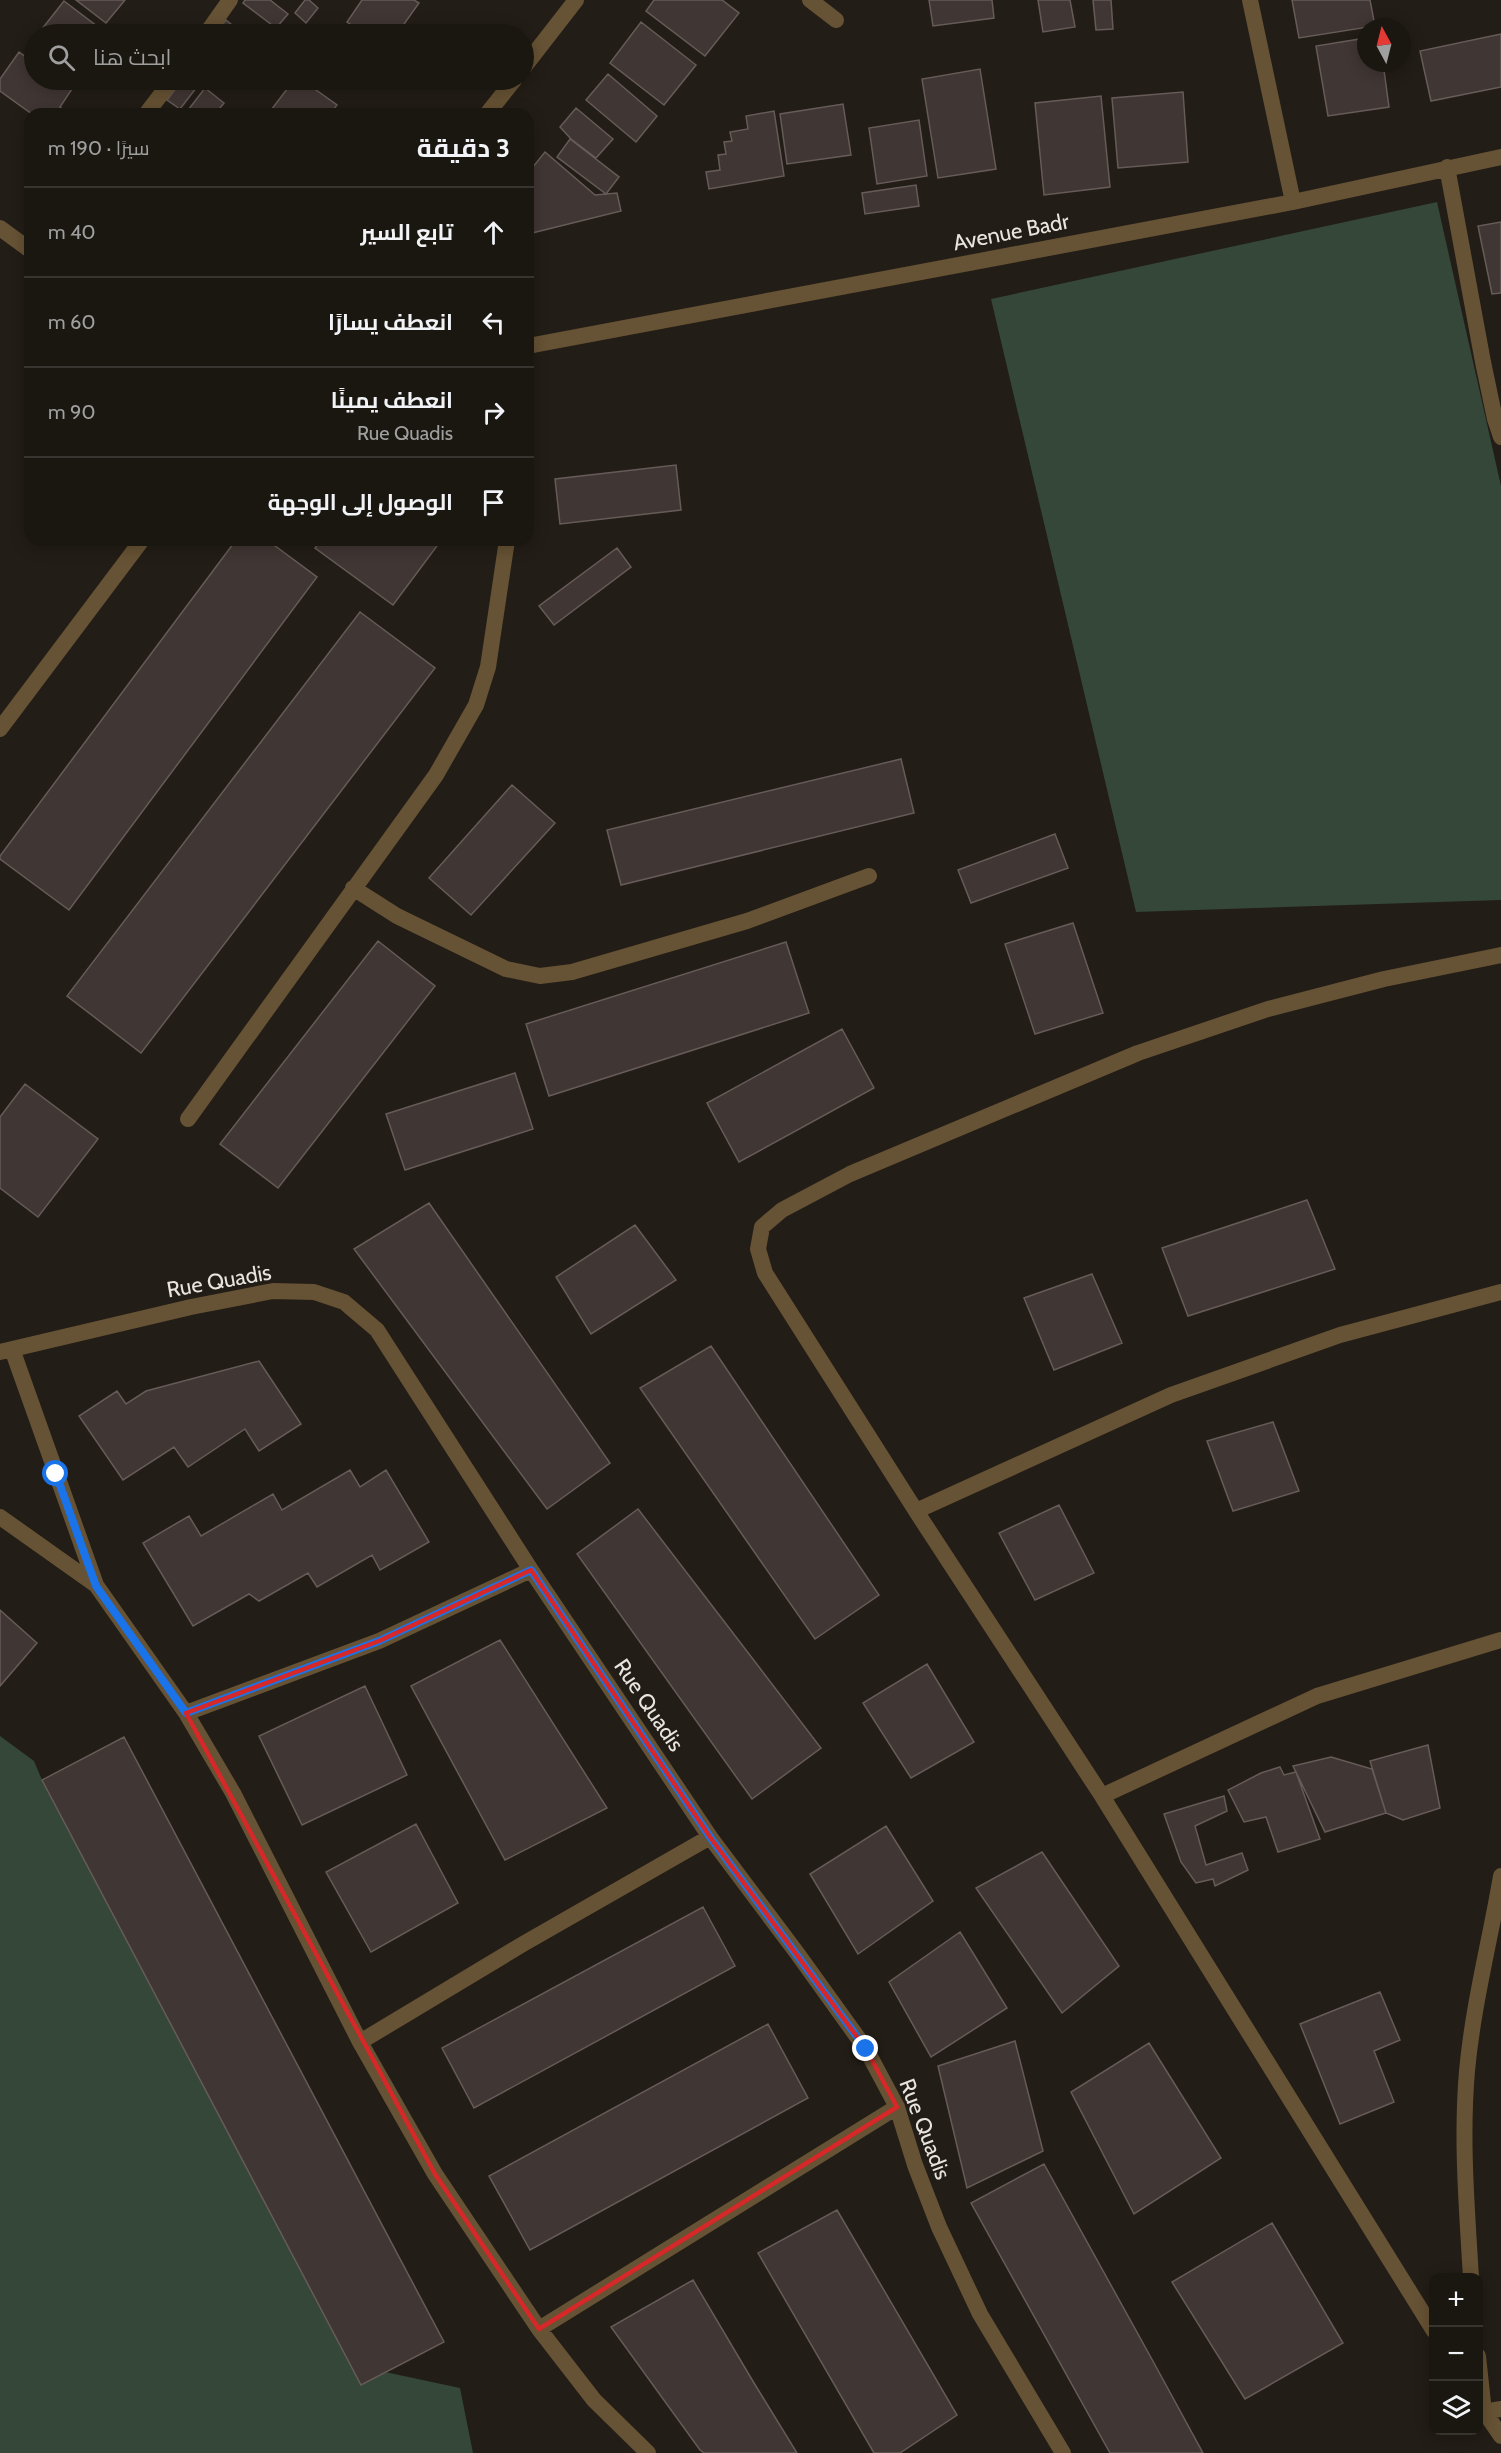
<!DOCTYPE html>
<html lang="ar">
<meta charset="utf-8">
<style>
body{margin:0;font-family:Cabin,Cairo,sans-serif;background:#231f19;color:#f1f3f6;direction:rtl}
.controls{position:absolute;right:18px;bottom:18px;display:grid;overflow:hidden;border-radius:12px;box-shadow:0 3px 15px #0003}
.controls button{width:54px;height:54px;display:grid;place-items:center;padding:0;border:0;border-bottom:2px solid #383530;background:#1a1610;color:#f1f3f6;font:30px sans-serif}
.compass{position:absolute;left:1357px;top:18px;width:54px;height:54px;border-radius:50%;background:#1a1610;box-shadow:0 3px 15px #0003;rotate:353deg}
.stop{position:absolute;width:18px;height:18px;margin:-14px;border:4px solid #1a73e8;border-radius:50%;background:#fff}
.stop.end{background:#1a73e8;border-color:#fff;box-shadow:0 2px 6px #0008}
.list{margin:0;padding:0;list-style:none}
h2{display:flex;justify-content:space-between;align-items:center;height:78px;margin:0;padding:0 24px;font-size:26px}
h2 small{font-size:20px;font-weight:400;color:#9f9f9f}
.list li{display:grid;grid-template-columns:39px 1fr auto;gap:18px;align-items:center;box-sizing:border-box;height:90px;padding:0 24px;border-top:2px solid #383530}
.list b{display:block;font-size:22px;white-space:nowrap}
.list p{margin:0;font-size:20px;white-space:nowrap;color:#9f9f9f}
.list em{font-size:20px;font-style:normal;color:#9f9f9f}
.icon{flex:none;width:33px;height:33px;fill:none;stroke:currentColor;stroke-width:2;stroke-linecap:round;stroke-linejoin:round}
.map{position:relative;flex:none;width:1501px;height:2453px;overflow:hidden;direction:ltr}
.search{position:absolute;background:#1a1610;box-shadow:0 3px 15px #0003;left:24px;top:24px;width:510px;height:66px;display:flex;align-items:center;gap:15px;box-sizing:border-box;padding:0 21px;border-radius:33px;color:#9f9f9f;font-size:22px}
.panel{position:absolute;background:#1a1610;box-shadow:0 3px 15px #0003;left:24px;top:108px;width:510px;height:438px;border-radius:18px;direction:rtl}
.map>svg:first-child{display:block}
</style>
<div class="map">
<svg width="1501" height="2453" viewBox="0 0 1501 2453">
<rect width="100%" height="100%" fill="#221d16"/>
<path fill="#344739" d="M1437,202L1501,486V900L1136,912L991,299Z
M0,1736L34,1761L42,1780L357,2366L460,2388L473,2453H0Z"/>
<path fill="#403633" stroke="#665b58" stroke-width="1.5" d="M76,0H125L106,23Z
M245,0H270L288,14L276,28L243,3Z
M305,0H309L318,8L306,23L295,13Z
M362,0H414L419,3L397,34H365L347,22Z
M654,0H722L739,13L705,56L646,11Z
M929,0H992L994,18L933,26Z
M1038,0H1070L1075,27L1043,32Z
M1093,0H1111L1113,29L1096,30Z
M1292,0H1370L1375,26L1299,38Z
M64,1L102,30L99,34H38Z
M226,20L242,33L240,34H214Z
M641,22L696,65L664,105L610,63Z
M1501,34V87L1431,101L1420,51Z
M1366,38V63H1383L1389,107L1328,116L1316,46Z
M19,52L34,63V80H58L72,89L60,107L70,114H32L0,91V79Z
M980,69L996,169L938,178L922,79Z
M608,74L657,116L636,142L586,100Z
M182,80H195L200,83L180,109L167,100Z
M294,80H302L337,105L330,114H277L271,110Z
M205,88L224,103L215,114H185Z
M1183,92L1188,162L1118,168L1112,98Z
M1101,96L1110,187L1044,195L1035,103Z
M843,104L851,155L787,164L780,114Z
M576,108L613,139L596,158L571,139L560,127Z
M774,111L784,176L709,189L706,172L720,170L718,155L726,154L724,142L732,141L730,132L748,129L746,116Z
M919,120L927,176L877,184L869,128Z
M570,139L619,177L606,194L557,157Z
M545,152L595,195L617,193L621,211L532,233L528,215V173Z
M916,185L919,206L865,214L862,193Z
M1501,222V293L1492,294L1478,226Z
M676,465L681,510L560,524L555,479Z
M236,540H267L317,577L69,910L0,859V856Z
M321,540H429L437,546L393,605L315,548Z
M617,548L631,567L554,625L539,606Z
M360,612L435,668L141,1053L67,996Z
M901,759L914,813L621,885L607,830Z
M901,759L914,813L621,885L607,830Z
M512,785L555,823L471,915L429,878Z
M512,785L555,823L471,915L429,878Z
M1055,834L1068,868L971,903L958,870Z
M1073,923L1103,1013L1035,1034L1005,944Z
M378,941L435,986L278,1188L220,1144Z
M786,942L809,1013L549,1096L526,1024Z
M842,1029L874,1088L739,1162L707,1103Z
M515,1073L533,1129L405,1170L386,1114Z
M25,1084L98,1139L38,1217L0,1188V1117Z
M1307,1200L1335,1269L1188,1316L1162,1248Z
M429,1203L610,1463L547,1509L354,1249Z
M635,1225L676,1280L591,1334L556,1277Z
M1092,1274L1122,1343L1054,1370L1024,1298Z
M711,1346L879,1595L815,1639L640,1388Z
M259,1361L301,1424L259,1451L245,1429L188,1467L174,1447L123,1480L79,1416L117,1391L126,1404L146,1391Z
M1273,1422L1299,1491L1233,1511L1207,1441Z
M350,1470L360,1487L386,1470L429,1542L380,1570L372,1555L317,1587L308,1573L259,1601L249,1594L193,1626L143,1543L189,1516L201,1536L273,1494L282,1510Z
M1059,1505L1094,1573L1035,1600L999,1533Z
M638,1509L821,1748L752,1799L577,1554Z
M0,1610L37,1643L0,1686Z
M0,1610L37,1643L0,1686Z
M500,1640L607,1808L505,1860L411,1686Z
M927,1664L974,1742L911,1778L863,1703Z
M365,1686L407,1775L302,1825L259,1736Z
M124,1737L444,2342L361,2385L42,1780Z
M124,1737L444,2342L361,2385L42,1780Z
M1428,1745L1440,1808L1403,1820L1386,1813L1370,1761Z
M1331,1757L1372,1769L1386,1813L1325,1832L1293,1766Z
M1280,1767L1284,1775L1296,1772L1320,1839L1278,1852L1266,1817L1244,1822L1228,1790L1261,1773Z
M1224,1796L1227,1811L1195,1826L1206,1865L1242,1853L1248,1870L1215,1886L1213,1879L1196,1883L1181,1862L1164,1814Z
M416,1824L458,1903L371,1952L326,1872Z
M886,1826L933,1901L858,1954L810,1874Z
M1042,1852L1119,1966L1062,2013L976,1888Z
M703,1907L735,1966L474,2108L442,2048Z
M960,1932L1007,2008L931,2057L889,1982Z
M1380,1992L1400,2040L1374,2051L1394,2102L1340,2124L1300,2024Z
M768,2024L808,2098L530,2250L489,2176Z
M768,2024L808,2098L530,2250L489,2176Z
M1015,2041L1043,2151L967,2188L938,2066Z
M1149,2043L1221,2158L1134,2214L1071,2092Z
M1044,2164L1154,2363L1203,2453H1110L971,2203Z
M837,2210L957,2415L900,2453H874L758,2253Z
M1272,2223L1343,2343L1245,2399L1172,2282Z
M693,2280L754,2383L797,2453H704L700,2450L611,2327Z"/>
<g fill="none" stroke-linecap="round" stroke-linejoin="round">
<path stroke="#665234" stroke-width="16" d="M810,0L836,20
M1250,0L1293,202
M206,34L230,0
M524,67L576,0
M146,114L172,80
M487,114L514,80
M1447,167L1483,362L1495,419L1501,437
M0,228L30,250
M528,346L1293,202L1501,157
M0,729L142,540
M353,888L397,916L506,969L540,976L572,972L747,921L869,876
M188,1119L436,775L476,705L488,667L507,540
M12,1349L96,1585L186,1713L233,1793L360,2042L435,2174L539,2329L594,2400L648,2453
M0,1352L191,1307L273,1291L314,1292L344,1302L377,1330L531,1570L710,1837L797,1953L866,2049L897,2107L915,2165L939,2227L980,2314L1063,2453
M916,1511L1171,1395L1340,1335L1501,1292
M0,1517L96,1585
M186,1713L379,1641L531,1570
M1102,1796L1317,1696L1501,1640
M360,2042L523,1944L710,1837
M1471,2278C1467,2209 1461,2140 1467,2071C1473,2005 1490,1941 1501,1876
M539,2329L897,2107
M1434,2331L1102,1796L916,1511L765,1273L758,1249L762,1227L782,1210L850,1174L1138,1053L1268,1009L1384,979L1501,955
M1478,2356L1484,2412L1501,2409
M1479,2404L1501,2436"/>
</g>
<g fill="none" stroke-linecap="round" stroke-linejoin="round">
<path stroke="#1a73e8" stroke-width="8" d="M56,1474L96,1586L186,1713L379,1641L531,1570L710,1837L866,2049"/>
</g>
<path fill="none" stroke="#d62828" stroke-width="4.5" stroke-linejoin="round" d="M531,1570L710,1837L866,2049L897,2107L539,2329L435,2174L186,1713L379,1641Z"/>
<g text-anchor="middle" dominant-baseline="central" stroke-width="4.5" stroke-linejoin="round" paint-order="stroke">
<g font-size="22" fill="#e8e5e0" stroke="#221d16">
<text transform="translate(1011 232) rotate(-11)">Avenue Badr</text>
<text transform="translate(219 1281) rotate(-10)">Rue Quadis</text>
<text transform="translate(649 1705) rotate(56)">Rue Quadis</text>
<text transform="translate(925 2129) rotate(69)">Rue Quadis</text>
</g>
</g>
</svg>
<div class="controls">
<button>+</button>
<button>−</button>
<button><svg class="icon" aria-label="layers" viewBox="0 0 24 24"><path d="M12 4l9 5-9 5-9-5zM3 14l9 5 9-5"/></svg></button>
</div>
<svg class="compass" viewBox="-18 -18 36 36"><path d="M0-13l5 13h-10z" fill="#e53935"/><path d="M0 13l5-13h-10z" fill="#9f9f9f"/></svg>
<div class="stop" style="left:56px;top:1474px"></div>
<div class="stop end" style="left:866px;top:2049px"></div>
<div class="search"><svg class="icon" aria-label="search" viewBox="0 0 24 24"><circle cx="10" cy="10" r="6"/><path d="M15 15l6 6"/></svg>ابحث هنا</div>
<section class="panel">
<h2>3 دقيقة<small>سيرًا · 190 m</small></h2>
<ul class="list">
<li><svg class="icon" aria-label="ahead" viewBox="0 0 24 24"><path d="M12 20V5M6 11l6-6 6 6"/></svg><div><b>تابع السير</b></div><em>40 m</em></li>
<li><svg class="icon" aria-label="left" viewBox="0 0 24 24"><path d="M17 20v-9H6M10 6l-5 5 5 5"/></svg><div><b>انعطف يسارًا</b></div><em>60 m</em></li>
<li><svg class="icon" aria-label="right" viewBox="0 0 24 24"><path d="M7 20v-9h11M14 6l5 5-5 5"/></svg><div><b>انعطف يمينًا</b><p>Rue Quadis</p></div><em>90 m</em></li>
<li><svg class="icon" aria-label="arrive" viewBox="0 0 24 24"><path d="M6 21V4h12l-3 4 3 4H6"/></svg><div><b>الوصول إلى الوجهة</b></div></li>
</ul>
</section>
</div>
